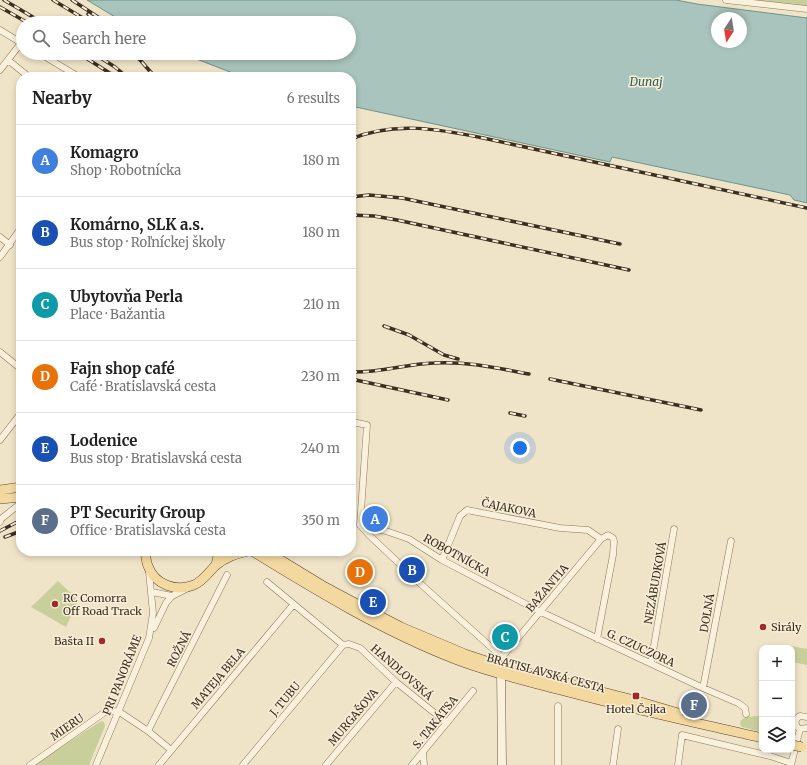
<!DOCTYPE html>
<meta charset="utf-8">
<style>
body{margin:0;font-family:Merriweather,serif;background:#f6f6f6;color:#222}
.controls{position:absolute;right:12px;bottom:12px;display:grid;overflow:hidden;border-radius:8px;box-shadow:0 2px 6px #0003}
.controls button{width:36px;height:36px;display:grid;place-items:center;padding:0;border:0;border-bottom:1px solid #e0e0e0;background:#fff;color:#222;font:20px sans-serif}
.compass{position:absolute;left:711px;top:12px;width:36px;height:36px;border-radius:50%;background:#fff;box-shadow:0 2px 6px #0003;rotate:192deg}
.you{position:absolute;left:520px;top:448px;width:14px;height:14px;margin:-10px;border:3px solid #fff;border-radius:50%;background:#1a73e8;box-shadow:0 0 0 6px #1a73e833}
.badge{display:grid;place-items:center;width:26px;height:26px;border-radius:50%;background:#7c3aed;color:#fff;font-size:13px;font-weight:700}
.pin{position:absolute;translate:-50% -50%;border:2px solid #fff;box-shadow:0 1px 4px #0006}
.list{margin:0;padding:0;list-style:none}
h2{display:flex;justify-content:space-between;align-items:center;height:52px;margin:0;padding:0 16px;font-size:17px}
h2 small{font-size:13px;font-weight:400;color:#767676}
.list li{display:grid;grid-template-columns:26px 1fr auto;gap:12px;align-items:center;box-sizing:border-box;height:72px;padding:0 16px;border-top:1px solid #e0e0e0}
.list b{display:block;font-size:15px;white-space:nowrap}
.list p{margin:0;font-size:13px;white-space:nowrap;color:#767676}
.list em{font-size:13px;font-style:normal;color:#767676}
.icon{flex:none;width:22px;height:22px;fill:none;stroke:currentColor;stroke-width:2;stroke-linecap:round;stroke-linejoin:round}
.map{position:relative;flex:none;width:807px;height:765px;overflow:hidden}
.search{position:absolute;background:#fff;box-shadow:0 2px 6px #0003;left:16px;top:16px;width:340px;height:44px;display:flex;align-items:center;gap:10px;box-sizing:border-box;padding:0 14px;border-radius:22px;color:#767676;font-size:15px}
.panel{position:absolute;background:#fff;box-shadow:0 2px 6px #0003;left:16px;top:72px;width:340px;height:484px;border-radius:16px}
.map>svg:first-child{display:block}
</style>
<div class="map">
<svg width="807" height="765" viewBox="0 0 807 765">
<rect width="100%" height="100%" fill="#f0e4c8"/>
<path fill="#c9cf9b" d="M745,0H807V6Z
M58,581L78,600L66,627L31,607Z
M786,645L807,649V665L792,662V648H785Z
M757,716L762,717V732L742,727L740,724L741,720L746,717Z
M101,721L104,722L105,726L89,765H34Z"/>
<path fill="#a9c4bc" stroke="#6f938a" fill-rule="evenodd" d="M87,0H676L697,4L807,18V203L794,200L790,195L612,157L610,162L351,106V77H243L181,53H349V23H125ZM717,18H741V42H717Z"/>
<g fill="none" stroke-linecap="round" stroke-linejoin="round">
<defs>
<path id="minor" d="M726,0L807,9
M0,30L23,44
M39,53L79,77
M8,60L29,77
M0,70L21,43
M0,237L10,245
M0,257L21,228
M0,352L21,369
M352,422L367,425L360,525L369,535L424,587L502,657
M0,440L21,413
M0,522L1,519L21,503
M360,525L386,531L409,539L442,560L541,612L703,688L738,703L745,708L746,714
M442,560L460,516L467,510L560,528L588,530L601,539
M267,582L343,645L349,644L360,648L396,682L447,723
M152,592L172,596
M154,628L166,603L172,596L186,589
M502,657L601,539L608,535L613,538L614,541L613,555L597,639
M651,663L674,529
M703,688L731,541
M558,706V765
M118,711L148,731L171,750
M807,717L800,716C794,719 794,726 800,729L807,728
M148,731L227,575
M423,752L424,765
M30,765L105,712L118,711
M96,765L149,638L153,613L149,572
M159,765L293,605
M243,765L343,645
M326,765L396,682
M412,765L473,691
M613,765L618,729
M678,765L682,735L770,756L791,763
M791,765L800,729"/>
<path id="secondary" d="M501,669L502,765"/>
<path id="primary" d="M0,490L21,487
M0,499L21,497
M145,551C146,556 146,562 148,566C155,585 176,592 194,585C203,581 209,572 215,566C225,557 236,554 249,551
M252,551C317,591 383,631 455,659C491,673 530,682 568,692C632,709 697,723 762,738
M266,551L325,587L370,611L401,627L465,654L501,666L634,700L678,713
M216,565L219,551"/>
</defs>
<use href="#minor" stroke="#8d765c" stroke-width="7"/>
<use href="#secondary" stroke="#6f573f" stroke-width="9"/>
<use href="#primary" stroke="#5b4430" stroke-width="10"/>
<use href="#minor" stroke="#faf1dc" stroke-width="6"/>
<use href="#secondary" stroke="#faf1dc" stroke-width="8"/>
<use href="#primary" stroke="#f3d9a0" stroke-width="9"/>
<defs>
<path id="rail" d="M4,0L43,23
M53,0L91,23
M72,0L107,23
M0,7L28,23
M88,14L101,23
M78,53L116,77
M93,53L115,67L127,77
M134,53L155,77
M351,139C394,121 439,129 483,138L807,208
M351,197L369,195L402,198L620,244
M351,215L374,216L397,220L629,270
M384,326L409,335L444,355L458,359
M351,372C379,373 406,364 434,363C466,361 497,368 529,374
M351,379L448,400
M550,379L701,410
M510,413L525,416
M0,531L21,520
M5,537L21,531"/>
</defs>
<use href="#rail" stroke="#3d2e20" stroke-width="3.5"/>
<use href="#rail" stroke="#f7eed8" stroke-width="2" stroke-dasharray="6" stroke-linecap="butt"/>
<defs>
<path id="primary-bridge" d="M792,745L802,747"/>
</defs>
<use href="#primary-bridge" stroke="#5b4430" stroke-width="10" stroke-linecap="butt"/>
<use href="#primary-bridge" stroke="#f3d9a0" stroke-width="9"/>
</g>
<g fill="#9e2a2b" stroke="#f7eed8" stroke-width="1.5">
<circle cx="55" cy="604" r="4"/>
<circle cx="763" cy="627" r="4"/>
<circle cx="102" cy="641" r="4"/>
<rect x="632" y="692" width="8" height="8" rx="2"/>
</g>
<g text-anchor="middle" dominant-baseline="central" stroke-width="3" stroke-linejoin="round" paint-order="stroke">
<g font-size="11" fill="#3d2e20" stroke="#f7eed8">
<text transform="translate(509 508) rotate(12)">ČAJAKOVA</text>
<text transform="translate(457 555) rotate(29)">ROBOTNÍCKA</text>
<text transform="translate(655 583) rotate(-80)">NEZÁBUDKOVÁ</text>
<text transform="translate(547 588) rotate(-50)">BAŽANTIA</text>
<text transform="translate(707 613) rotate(-80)">DOLNÁ</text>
<text transform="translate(641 648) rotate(25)">G. CZUCZORA</text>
<text transform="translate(179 649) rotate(-63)">ROŽNÁ</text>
<text transform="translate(402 672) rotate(41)">HANDLOVSKÁ</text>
<text transform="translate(546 673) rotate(15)">BRATISLAVSKÁ CESTA</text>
<text transform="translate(122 675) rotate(-68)">PRI PANORÁME</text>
<text transform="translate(218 678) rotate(-50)">MATEJA BELA</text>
<text transform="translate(285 699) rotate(-50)">J. TUBU</text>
<text transform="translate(353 717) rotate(-50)">MURGAŠOVA</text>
<text transform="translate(435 722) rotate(-51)">S. TAKÁTSA</text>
<text transform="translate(67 727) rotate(-35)">MIERU</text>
</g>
<g font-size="11" fill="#3d2e20" stroke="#f7eed8" text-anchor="start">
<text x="63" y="598">RC Comorra<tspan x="63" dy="13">Off Road Track</tspan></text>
<text x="771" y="627">Sirály</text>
<text x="94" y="641" text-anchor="end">Bašta II</text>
<text x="636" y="709" text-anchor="middle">Hotel Čajka</text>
</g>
<g font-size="12" font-style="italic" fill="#2f5d5a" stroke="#f7eed8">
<text x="646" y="81">Dunaj</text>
</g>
</g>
</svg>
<div class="controls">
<button>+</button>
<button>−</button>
<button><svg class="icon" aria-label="layers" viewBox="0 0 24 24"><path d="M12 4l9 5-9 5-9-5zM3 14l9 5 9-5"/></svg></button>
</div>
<svg class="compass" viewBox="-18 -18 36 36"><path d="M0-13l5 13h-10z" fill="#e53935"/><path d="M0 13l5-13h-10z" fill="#767676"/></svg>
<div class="you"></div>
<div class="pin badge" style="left:375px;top:519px;background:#3f7fe0">A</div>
<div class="pin badge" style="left:412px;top:570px;background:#1a4fb4">B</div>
<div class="pin badge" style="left:505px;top:637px;background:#0f9aa8">C</div>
<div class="pin badge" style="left:360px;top:572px;background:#e8710a">D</div>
<div class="pin badge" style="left:373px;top:602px;background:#1a4fb4">E</div>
<div class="pin badge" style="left:694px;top:705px;background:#5c6f8a">F</div>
<div class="search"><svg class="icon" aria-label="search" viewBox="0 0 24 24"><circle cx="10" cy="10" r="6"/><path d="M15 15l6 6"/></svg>Search here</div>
<section class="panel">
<h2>Nearby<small>6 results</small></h2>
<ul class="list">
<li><span class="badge" style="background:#3f7fe0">A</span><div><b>Komagro</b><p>Shop · Robotnícka</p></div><em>180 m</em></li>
<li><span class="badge" style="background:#1a4fb4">B</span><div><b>Komárno, SLK a.s.</b><p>Bus stop · Roľníckej školy</p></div><em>180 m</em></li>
<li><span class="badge" style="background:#0f9aa8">C</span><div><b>Ubytovňa Perla</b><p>Place · Bažantia</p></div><em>210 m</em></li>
<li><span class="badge" style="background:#e8710a">D</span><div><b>Fajn shop café</b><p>Café · Bratislavská cesta</p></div><em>230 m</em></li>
<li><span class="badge" style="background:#1a4fb4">E</span><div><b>Lodenice</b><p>Bus stop · Bratislavská cesta</p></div><em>240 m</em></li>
<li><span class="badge" style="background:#5c6f8a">F</span><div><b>PT Security Group</b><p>Office · Bratislavská cesta</p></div><em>350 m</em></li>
</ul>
</section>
</div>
